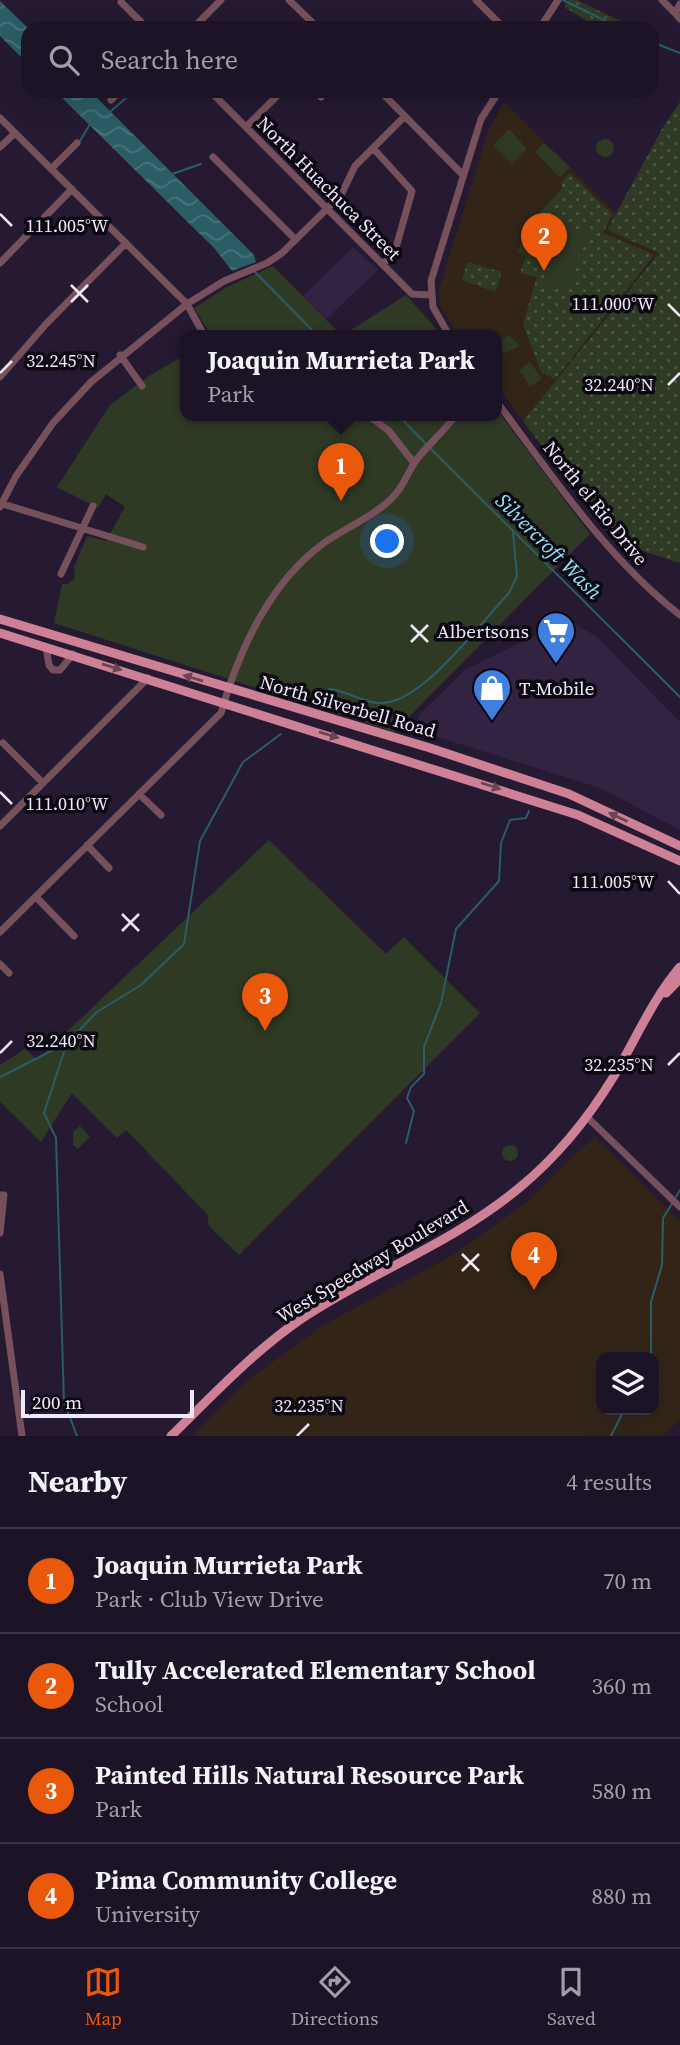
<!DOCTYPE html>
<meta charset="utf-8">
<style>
body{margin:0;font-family:"Source Serif 4",serif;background:#251d2e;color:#f1f3f6}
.controls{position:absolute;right:21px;bottom:21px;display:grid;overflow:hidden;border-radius:14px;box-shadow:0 7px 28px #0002}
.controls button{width:63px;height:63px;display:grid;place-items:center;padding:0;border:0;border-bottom:2px solid #3a3343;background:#1c1426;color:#f1f3f6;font:35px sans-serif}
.scale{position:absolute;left:21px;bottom:18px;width:173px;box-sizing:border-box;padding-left:7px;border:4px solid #efe8f9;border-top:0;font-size:19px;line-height:24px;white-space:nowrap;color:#efe8f9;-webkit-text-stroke:5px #0c0812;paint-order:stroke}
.you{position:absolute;left:388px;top:542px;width:24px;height:24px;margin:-18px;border:5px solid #fff;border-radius:50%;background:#1a73e8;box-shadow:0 0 0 10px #1a73e833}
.badge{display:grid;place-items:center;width:46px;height:46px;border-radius:50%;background:#ea580c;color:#fff;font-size:23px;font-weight:700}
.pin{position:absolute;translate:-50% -58px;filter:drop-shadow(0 2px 4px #0008)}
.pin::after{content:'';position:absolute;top:37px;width:24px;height:21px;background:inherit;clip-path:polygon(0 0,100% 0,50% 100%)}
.popup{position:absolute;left:180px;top:330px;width:322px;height:91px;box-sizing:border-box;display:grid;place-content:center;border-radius:14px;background:#1c1426;filter:drop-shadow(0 2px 5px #0005);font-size:23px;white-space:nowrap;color:#a09ea7}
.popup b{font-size:26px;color:#f1f3f6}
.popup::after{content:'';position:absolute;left:50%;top:100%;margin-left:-14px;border:14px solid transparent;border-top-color:#1c1426}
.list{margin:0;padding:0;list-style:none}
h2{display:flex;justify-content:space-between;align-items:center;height:91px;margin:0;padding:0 28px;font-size:30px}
h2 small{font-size:23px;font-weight:400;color:#a09ea7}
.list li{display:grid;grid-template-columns:46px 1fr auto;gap:21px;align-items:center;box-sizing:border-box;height:105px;padding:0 28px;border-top:2px solid #3a3343}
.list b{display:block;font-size:26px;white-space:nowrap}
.list p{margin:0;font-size:23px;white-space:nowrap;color:#a09ea7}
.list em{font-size:23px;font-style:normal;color:#a09ea7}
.icon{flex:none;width:38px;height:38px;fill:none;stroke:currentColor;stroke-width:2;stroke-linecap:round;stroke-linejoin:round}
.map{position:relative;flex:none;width:680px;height:1436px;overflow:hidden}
.search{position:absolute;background:#1c1426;box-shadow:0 7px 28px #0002;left:21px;right:21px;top:21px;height:77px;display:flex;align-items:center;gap:18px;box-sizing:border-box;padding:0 24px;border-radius:21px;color:#a09ea7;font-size:26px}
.sheet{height:511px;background:#1c1426}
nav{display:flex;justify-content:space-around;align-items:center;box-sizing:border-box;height:98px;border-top:2px solid #3a3343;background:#1c1426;font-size:19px;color:#a09ea7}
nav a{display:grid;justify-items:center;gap:4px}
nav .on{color:#ea580c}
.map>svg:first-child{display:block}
</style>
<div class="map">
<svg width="680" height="1436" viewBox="0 0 680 1436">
<defs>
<pattern id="grass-dots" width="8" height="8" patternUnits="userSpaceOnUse" patternTransform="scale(1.75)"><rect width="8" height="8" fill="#2f3a25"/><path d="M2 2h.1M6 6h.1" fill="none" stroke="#4d5645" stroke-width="1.8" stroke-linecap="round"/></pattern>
<pattern id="water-waves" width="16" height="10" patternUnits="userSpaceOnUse" patternTransform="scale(1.75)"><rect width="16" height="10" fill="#2b5d67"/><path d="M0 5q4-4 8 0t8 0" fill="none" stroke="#4a747e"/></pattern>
</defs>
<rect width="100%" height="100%" fill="#251a32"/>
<path fill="#312341" d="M353,247L378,270L325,320L302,297Z
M568,619L598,638L680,722V830L600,788L418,731L419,715L465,670Z"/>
<path fill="#322518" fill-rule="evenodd" d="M504,102L616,213L607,230L659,252L523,421L497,386V335H458L440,306L439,290L489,129Z
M595,1136L680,1222V1420L663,1436H192L248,1380L325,1324L450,1257L528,1201ZM601,1357H654V1410H601Z"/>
<path fill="url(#grass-dots)" d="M568,0H577L635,28H590L592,24L564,7Z
M680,102V563L615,542L523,421L659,253L607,230L662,129Z
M570,173L612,214L603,233L654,255L555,379L541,372L523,324L537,277L520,273L526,255L517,252L522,242L546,248L555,221L537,215L563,188L561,183Z
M467,262L502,272L495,292L462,280Z"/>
<path fill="#2f3a25" d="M509,129L527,149L512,164L493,145Z
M596 148a9 9 0 1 1 18 0a9 9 0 1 1-18 0Z
M544,143L570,167L560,178L535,152Z
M563,226L586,233L567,292L544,284Z
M273,266L341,335H211L194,308L227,287Z
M406,295L442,335H343Z
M509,335L520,346L504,353L497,342Z
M185,355V415H497V410L590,534L394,732L54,623L62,584H68L75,578L74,567L87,536L106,541L125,507L106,494L98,508L57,487L110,405L149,376Z
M530,362L542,379L530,386L519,370Z
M269,840L386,954L404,937L480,1013L239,1255L209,1226L207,1214L126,1130L117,1138L72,1093L41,1142L0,1102V1065L25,1049L37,1060Z
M80,1126L90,1137L78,1149L73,1145V1132Z
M502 1153a8 8 0 1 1 16 0a8 8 0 1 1-16 0Z"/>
<path fill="url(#water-waves)" d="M0,1L28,28V64L0,36Z
M55,91H90L254,255L256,262L232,271L215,249Z"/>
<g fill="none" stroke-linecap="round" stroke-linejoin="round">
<path stroke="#2b5d67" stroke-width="2" d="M563,0L620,28
M652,42L680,53
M111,111L134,91
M80,141L90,124
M172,174L201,164
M254,271L317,335
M398,415L426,444
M430,448L680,697
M315,703L329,689C346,690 363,703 380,703C421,705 481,622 509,593L517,576L513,532
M67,1043L44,1113L56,1138L64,1402L77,1436
M0,1077L67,1043L97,1012L141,985L184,944L200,841L243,762L281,734
M406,1143L414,1111L407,1098L411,1087L424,1074V1047L441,1003L456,929L499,881L501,843L510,820L526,818L529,811
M676,1197L680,1190
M651,1357V1302L662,1265L663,1218L673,1202
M611,1436L624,1410"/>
<path stroke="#76515b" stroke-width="7" d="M289,0L318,28
M476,0L504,28
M662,0L675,13
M121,2L147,28
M680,4L675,13L680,19
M193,28L221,0
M540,28L558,0
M210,91L412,294L431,295
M315,91L321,97
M380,91L463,175
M111,100L120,91
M0,118L187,304L204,335
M246,127L282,91
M0,147L15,133
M373,148L412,191L395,251L383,264
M213,157L295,239
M51,169L77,143
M0,263L72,189
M449,335L433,307L431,281L481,119L499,91
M120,355L142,386
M0,377L46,324L126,243
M497,402C553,477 606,557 680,615
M368,415L389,431L414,463
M0,503L143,547
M0,507L16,476L53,423L91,382L187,304L224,281L267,263L282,253L341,195L355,166L405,116
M61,574L93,506
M46,647L49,665L53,670H60L73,654
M3,743L43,783
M139,794L161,815
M0,826L148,678
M87,845L109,868
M36,897L74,936
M0,932L221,713C239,650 269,583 324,543C345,528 373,517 391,499C404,487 407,473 417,459C429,444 444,431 456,415
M0,964L9,973
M587,1117L680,1207
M0,1195H4L0,1233
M0,1274L22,1436"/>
<path stroke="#cd8096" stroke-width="9" d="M0,619L430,748L569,794L680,846
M0,633L578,815L680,861
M666,993L680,979
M171,1436C212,1396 253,1352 301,1319C373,1271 450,1245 519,1188C557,1157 589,1117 614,1076C636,1039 652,1000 680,967"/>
</g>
<defs><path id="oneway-solid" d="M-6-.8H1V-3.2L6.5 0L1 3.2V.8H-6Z" transform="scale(1.75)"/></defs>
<g fill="#6c4454">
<use href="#oneway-solid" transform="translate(112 667) rotate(17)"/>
<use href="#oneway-solid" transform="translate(193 678) rotate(-163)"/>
<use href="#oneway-solid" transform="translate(329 735) rotate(17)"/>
<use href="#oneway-solid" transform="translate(491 786) rotate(18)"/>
<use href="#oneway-solid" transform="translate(618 817) rotate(-155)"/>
</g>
<path fill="none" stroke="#efe8f9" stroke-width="2.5" d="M0,214L12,226M71,285L88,302M71,302L88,285M668,304L680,316M0,373L12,361M668,385L680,373M411,625L428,642M411,642L428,625M0,792L12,804M668,881L680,894M122,914L139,931M122,931L139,914M0,1053L12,1041M668,1065L680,1053M462,1254L479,1271M462,1271L479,1254M297,1436L309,1424"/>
<defs>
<symbol id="supermarket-pin" viewBox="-11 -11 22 30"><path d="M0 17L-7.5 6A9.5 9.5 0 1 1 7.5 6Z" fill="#3f7fe0" stroke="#0c0812"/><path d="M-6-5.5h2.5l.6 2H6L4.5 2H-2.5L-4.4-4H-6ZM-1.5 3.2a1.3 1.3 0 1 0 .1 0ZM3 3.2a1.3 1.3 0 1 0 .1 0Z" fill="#fff"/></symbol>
<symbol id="shop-pin" viewBox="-11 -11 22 30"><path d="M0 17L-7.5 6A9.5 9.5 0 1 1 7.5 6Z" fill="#3f7fe0" stroke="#0c0812"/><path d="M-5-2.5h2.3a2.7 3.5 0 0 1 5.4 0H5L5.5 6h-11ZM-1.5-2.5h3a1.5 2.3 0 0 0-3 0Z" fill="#fff"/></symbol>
</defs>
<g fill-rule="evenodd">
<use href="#supermarket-pin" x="534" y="609" width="44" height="60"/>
<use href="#shop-pin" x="470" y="666" width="44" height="60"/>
</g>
<g text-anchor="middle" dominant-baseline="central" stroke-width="7" stroke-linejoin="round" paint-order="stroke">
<g font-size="19" fill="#efe8f9" stroke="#0c0812">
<text transform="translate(329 188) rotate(45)">North Huachuca Street</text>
<text transform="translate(596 503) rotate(51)">North el Rio Drive</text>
<text transform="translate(348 706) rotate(16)">North Silverbell Road</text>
<text transform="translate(372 1261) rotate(-31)">West Speedway Boulevard</text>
</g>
<g font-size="19" fill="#efe8f9" stroke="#0c0812" text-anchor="end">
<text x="529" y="631">Albertsons</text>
<text x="519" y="688" text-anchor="start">T-Mobile</text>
</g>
<g font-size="21" font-style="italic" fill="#90e6f8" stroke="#0c0812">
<text transform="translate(549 546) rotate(45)">Silvercroft Wash</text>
</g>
</g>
<g font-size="18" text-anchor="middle" fill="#efe8f9" stroke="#0c0812" stroke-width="7" stroke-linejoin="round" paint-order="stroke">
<text x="67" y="232">111.005°W</text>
<text x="613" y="310">111.000°W</text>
<text x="61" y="367">32.245°N</text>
<text x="619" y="391">32.240°N</text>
<text x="67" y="810">111.010°W</text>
<text x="613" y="888">111.005°W</text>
<text x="61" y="1047">32.240°N</text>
<text x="619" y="1071">32.235°N</text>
<text x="309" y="1412">32.235°N</text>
</g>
</svg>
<div class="controls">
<button><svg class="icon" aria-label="layers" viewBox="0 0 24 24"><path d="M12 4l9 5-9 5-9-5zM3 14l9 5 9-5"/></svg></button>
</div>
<div class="scale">200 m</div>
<div class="you"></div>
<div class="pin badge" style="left:341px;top:501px">1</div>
<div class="popup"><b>Joaquin Murrieta Park</b>Park</div>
<div class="pin badge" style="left:544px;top:271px">2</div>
<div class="pin badge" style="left:265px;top:1031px">3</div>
<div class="pin badge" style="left:534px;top:1290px">4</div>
<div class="search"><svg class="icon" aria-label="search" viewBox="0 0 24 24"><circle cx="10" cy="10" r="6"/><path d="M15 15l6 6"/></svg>Search here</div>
</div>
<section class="sheet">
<h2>Nearby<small>4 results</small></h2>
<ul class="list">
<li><span class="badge">1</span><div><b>Joaquin Murrieta Park</b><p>Park · Club View Drive</p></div><em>70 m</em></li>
<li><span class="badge">2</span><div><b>Tully Accelerated Elementary School</b><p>School</p></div><em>360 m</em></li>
<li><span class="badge">3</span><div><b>Painted Hills Natural Resource Park</b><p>Park</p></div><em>580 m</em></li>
<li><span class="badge">4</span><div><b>Pima Community College</b><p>University</p></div><em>880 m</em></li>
</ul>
</section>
<nav>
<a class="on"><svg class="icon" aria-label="map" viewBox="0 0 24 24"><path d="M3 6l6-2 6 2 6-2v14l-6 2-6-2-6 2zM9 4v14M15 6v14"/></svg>Map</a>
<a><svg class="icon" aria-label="directions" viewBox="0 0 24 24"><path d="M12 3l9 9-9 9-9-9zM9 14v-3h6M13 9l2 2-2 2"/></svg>Directions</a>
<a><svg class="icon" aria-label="saved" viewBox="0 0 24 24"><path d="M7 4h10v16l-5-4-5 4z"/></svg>Saved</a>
</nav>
